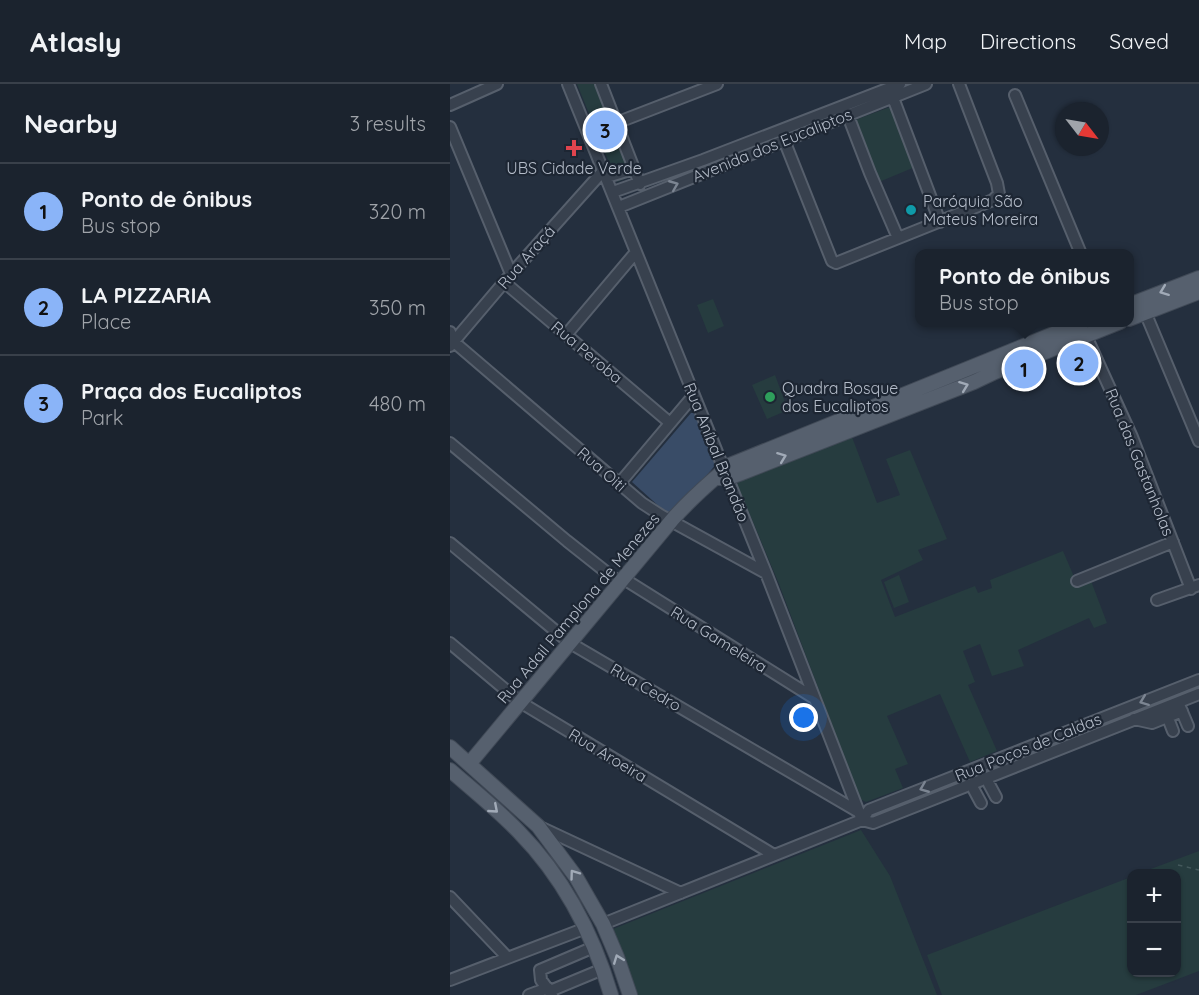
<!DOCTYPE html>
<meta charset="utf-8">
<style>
body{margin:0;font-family:Quicksand,sans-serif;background:#282f3a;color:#f1f3f6}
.controls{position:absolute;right:18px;bottom:18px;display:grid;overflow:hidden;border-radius:12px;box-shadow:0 2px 4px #0004}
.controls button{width:54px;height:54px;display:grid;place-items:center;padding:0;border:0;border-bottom:2px solid #39404a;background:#1b232e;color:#f1f3f6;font:30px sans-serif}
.compass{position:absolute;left:605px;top:18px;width:54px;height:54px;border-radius:50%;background:#1b232e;box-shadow:0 2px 4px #0004;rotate:121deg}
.you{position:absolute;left:354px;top:634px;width:21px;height:21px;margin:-15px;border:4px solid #fff;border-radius:50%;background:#1a73e8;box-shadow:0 0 0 9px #1a73e833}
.badge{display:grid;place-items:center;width:39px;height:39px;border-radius:50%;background:#8ab4f8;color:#111;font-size:20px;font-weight:700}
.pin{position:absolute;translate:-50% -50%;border:3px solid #fff;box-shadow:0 2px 6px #0006}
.popup{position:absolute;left:465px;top:165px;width:219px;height:78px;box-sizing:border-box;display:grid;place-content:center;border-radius:12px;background:#1b232e;filter:drop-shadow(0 2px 4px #0005);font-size:20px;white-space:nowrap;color:#a0a4aa}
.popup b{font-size:22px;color:#f1f3f6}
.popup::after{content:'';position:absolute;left:50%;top:100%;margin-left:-12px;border:12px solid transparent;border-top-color:#1b232e}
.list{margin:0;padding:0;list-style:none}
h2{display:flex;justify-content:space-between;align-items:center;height:78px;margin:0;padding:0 24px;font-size:26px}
h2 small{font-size:20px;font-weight:400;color:#a0a4aa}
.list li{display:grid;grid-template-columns:39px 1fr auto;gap:18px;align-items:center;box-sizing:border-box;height:96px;padding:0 24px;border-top:2px solid #39404a}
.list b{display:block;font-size:22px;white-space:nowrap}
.list p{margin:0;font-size:20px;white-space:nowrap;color:#a0a4aa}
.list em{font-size:20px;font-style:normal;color:#a0a4aa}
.map{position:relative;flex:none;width:749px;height:911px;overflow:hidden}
header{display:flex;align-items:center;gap:36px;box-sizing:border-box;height:84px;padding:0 30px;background:#1b232e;border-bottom:2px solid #39404a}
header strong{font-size:28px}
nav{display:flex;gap:33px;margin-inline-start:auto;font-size:21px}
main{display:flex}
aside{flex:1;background:#1b232e}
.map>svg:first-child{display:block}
</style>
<header>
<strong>Atlasly</strong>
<nav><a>Map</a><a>Directions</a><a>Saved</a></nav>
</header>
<main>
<aside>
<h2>Nearby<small>3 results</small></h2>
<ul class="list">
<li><span class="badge">1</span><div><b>Ponto de ônibus</b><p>Bus stop</p></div><em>320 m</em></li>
<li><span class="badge">2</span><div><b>LA PIZZARIA</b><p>Place</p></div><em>350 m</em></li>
<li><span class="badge">3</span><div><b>Praça dos Eucaliptos</b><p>Park</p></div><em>480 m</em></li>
</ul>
</aside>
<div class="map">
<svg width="749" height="911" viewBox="0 0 749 911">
<rect width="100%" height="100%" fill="#242f3e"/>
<path fill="#263c3f" d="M127,0H147L182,92L167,98Z
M440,23L443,24L465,83L429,98L405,36Z
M263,215L274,242L258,249L247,221Z
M325,291L338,326L317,335L302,301Z
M402,353L427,419L450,411L436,375L460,366L497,455L468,466L473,476L431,496L445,533L525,502L528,509L542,504L540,496L613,467L628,502L641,497L657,539L644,544L639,534L568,566L574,582L542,592L530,560L513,567L525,598L518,601L547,667L520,678L490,610L437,632L458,680L445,685L453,704L416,718L410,715L329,500L287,400L290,397Z
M449,491L459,518L444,524L434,498Z
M411,746L440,792L487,911H188L163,845Z
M749,767V887L686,911H492L477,871L681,793L682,888H726V790L690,789Z"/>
<path fill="#394c67" d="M241,329H245L266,380L222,434L182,398Z"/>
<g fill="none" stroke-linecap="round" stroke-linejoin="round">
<defs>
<path id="minor" d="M118,0L316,489L412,736
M151,0L190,100
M439,10L445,19L490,138
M565,11L631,170
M0,21L47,0
M395,24L420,89L448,154
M166,39L267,0
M0,43L61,190
M334,56L382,177L386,179L543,116L549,110L547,99L509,0
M157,93L183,85
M163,108L253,76L450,0
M169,123L476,0
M54,198L219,338
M695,228L749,357
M0,248L4,258L192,419L212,432L316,489
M116,251L186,168
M636,252L682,353L741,505
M0,262L61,190L154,86
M0,359L117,457L170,499
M169,400L244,311
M0,459L120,559L407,727
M174,495L364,614
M627,497L723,458
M707,516L749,501
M0,559L70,618L324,771
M730,623L738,642
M716,629L723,647
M684,635L702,639L732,627
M539,700L546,713
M524,706L531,719
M412,736L419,726L749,596
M90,743L231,809
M0,813L57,873
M153,840L412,736L423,739L749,610
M0,896L136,844
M100,907L153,885
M79,911L98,904
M102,911L91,896L90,886L144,863"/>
<path id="major" d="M679,221L749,194
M679,235L749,208
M267,394H278L289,390L524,298L545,288L670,238
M0,663L88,742L126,793L153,840L167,873L180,911
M19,680L222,436C236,420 249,408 265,394C271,390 274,385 280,381L633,238
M0,686C23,706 48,726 69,748C114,794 143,850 161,911"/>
</defs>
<use href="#minor" stroke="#565f6c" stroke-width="14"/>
<use href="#major" stroke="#414a57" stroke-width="16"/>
<path stroke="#44595c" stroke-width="1.5" stroke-dasharray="4.5 4.5" stroke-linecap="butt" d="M728,781L749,786"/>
<use href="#minor" stroke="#38414e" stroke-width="10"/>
<use href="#major" stroke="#56606e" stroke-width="14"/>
</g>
<defs><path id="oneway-chevron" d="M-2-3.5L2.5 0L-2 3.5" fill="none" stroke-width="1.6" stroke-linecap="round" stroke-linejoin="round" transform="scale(1.5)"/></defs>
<g stroke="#7c8592">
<use href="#oneway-chevron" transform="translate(224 101) rotate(-22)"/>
<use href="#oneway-chevron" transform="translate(694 617) rotate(159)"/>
<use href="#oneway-chevron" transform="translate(474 704) rotate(158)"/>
</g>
<g stroke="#a1aab7">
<use href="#oneway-chevron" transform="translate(714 207) rotate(159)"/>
<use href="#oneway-chevron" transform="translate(514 302) rotate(-21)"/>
<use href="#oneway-chevron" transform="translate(332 373) rotate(-21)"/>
<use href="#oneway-chevron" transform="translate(44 725) rotate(41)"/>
<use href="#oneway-chevron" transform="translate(124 790) rotate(-126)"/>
<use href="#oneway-chevron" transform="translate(168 875) rotate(-111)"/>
</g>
<path fill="#e0444e" stroke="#1d2633" stroke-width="2" d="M121 55h6v6h6v6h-6v6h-6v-6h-6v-6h6z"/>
<circle fill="#0f9aa8" stroke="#1d2633" stroke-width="2" cx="461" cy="126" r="6"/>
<circle fill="#2e9e5b" stroke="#1d2633" stroke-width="2" cx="320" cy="313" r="6"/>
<g text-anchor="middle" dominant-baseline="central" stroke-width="4.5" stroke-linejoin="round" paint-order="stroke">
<g font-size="16" fill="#b4bcc9" stroke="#1d2633">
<text transform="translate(322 61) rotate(-22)">Avenida dos Eucaliptos</text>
<text transform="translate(76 173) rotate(-49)">Rua Araçá</text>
<text transform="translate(137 268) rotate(40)">Rua Peroba</text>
<text transform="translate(267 368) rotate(68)">Rua Aníbal Brandão</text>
<text transform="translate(690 378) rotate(68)">Rua das Gastanholas</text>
<text transform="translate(152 385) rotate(41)">Rua Oiti</text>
<text transform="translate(128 524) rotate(-50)">Rua Adail Pamplona de Menezes</text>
<text transform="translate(269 555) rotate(32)">Rua Gameleira</text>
<text transform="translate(196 603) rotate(30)">Rua Cedro</text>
<text transform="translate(578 663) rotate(-22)">Rua Poços de Caldas</text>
<text transform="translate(158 671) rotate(31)">Rua Aroeira</text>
</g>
<g font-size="16" fill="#b4bcc9" stroke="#1d2633" text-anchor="start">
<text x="124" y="84" text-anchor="middle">UBS Cidade Verde</text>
<text x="473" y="117">Paróquia São<tspan x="473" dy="18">Mateus Moreira</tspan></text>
<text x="332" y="304">Quadra Bosque<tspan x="332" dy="18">dos Eucaliptos</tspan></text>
</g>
</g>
</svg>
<div class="controls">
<button>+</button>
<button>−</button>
</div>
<svg class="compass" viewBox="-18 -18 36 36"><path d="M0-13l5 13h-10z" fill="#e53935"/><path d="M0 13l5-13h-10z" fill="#a0a4aa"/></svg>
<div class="you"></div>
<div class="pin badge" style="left:574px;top:285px">1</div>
<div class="popup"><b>Ponto de ônibus</b>Bus stop</div>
<div class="pin badge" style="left:629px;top:279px">2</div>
<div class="pin badge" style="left:155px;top:46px">3</div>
</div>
</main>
